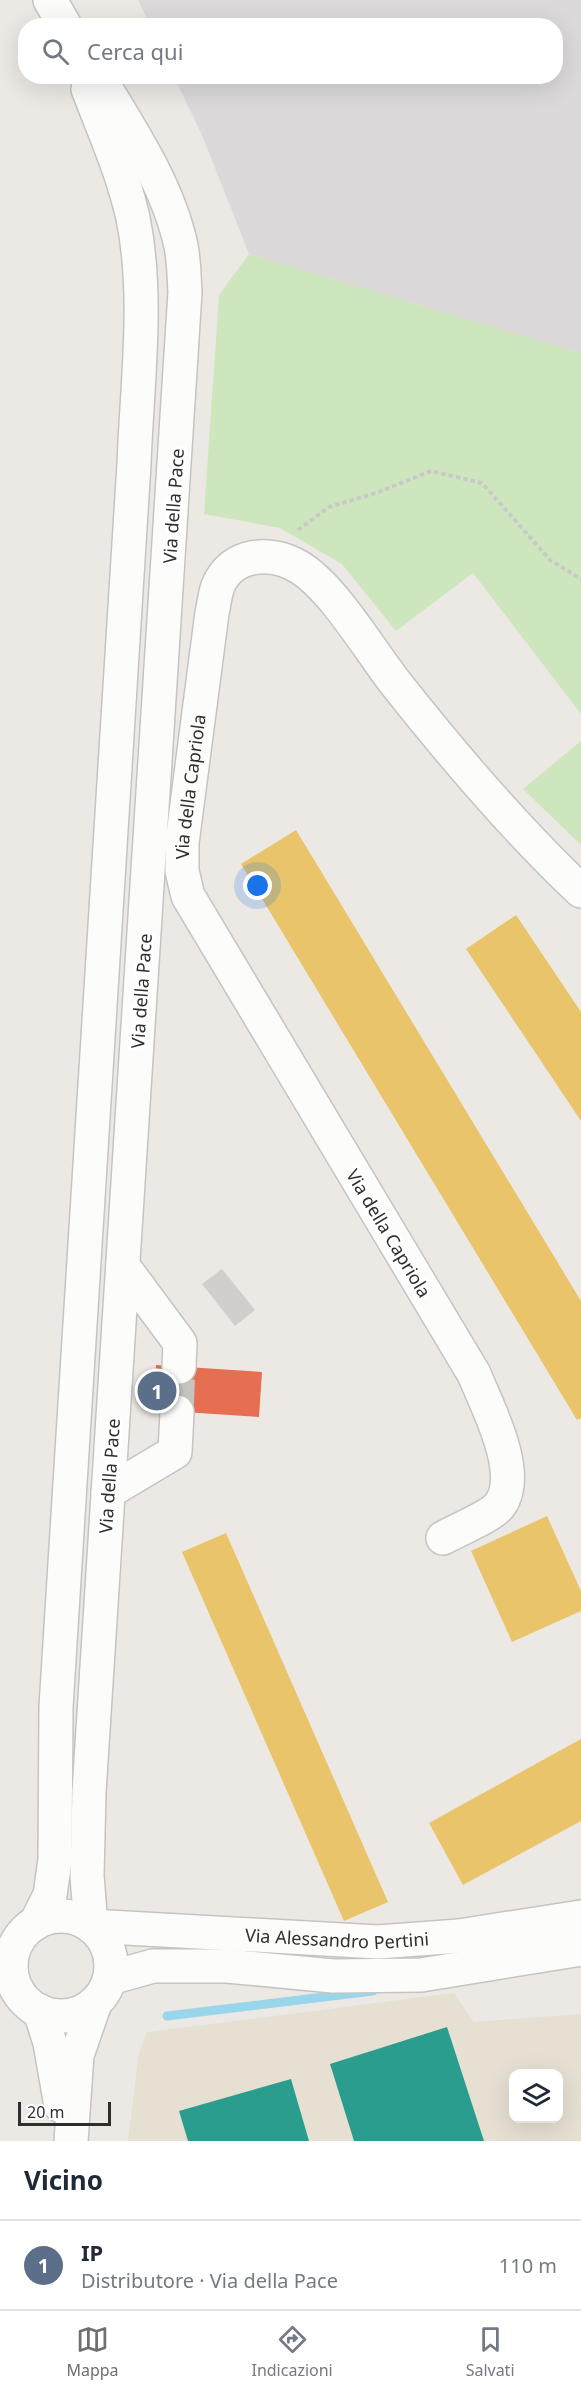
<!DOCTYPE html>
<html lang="it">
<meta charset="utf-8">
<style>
body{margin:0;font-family:"Noto Sans",sans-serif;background:#f2f2f3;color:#1f2937}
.controls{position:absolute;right:18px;bottom:18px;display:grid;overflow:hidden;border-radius:12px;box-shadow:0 6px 24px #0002}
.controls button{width:54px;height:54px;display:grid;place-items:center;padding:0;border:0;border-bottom:2px solid #e0e1e3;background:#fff;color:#1f2937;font:30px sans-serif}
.scale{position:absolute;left:18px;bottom:15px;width:93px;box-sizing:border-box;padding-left:6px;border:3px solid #2e2e2e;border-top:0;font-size:16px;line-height:21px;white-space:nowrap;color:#2e2e2e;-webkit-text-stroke:4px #fff;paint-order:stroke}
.you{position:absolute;left:258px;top:886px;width:21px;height:21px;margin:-15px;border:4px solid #fff;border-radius:50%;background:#1a73e8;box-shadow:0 0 0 9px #1a73e833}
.badge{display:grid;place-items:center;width:39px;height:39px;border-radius:50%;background:#706f6e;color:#fff;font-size:20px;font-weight:700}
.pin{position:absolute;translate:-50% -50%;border:3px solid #fff;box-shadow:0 2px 6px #0006}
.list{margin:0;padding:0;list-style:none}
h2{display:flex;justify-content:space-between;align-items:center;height:78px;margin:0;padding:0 24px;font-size:26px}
h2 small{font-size:20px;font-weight:400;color:#747a83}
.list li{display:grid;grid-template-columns:39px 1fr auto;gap:18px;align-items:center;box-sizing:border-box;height:90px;padding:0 24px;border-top:2px solid #e0e1e3}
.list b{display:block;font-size:22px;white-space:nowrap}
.list p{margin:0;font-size:20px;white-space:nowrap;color:#747a83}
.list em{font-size:20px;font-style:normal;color:#747a83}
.icon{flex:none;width:33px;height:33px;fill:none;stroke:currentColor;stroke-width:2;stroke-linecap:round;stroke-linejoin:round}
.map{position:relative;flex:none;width:581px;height:2141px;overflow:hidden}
.search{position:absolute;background:#fff;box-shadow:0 6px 24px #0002;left:18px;right:18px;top:18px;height:66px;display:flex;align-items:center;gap:15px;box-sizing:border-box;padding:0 21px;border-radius:24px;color:#747a83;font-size:22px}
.sheet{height:168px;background:#fff}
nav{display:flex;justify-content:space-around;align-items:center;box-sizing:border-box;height:84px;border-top:2px solid #e0e1e3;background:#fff;font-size:16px;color:#747a83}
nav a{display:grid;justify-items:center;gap:3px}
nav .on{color:#706f6e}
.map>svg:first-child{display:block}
</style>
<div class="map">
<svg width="581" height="2141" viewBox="0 0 581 2141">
<rect width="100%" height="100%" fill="#ece8e4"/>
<path fill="#dcd9db" d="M138,0H581V351L570,350L249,254L202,135L174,77L556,76V26L150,25Z"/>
<path fill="#e6e0d3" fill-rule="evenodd" d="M454,1993L474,2022L581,2014V2141H128L139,2053L147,2032ZM514,2074H558V2118H514Z"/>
<path fill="#cee6be" d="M249,254L570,350L581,351V714L473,573L396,631L342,564L280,528L204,514L219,295Z
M581,741V845L523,789Z"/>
<path fill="#e9c46a" d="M296,830L581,1301V1418L577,1420L241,864Z
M516,915L581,1012V1121L466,949Z
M547,1516L581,1591V1611L512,1642L471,1551Z
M226,1533L388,1902L344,1921L182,1552Z
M581,1739V1821L463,1885L429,1823Z"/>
<path fill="#e76f51" d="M156,1365L262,1372L259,1417L153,1410Z"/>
<path fill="#2a9d8f" d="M447,2027L484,2141H354L330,2064Z
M291,2079L309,2141H188L179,2111Z"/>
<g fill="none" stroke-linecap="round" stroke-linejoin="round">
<path stroke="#99d6ec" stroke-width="9" d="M167,2016L373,1991"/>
</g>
<path fill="#d1cecb" d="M222,1269L255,1310L235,1326L202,1284Z"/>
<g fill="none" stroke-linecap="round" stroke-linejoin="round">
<path stroke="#c6c3c0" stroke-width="33" stroke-dasharray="33 16" stroke-linecap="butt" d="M177,1412L179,1367"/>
<defs>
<g id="minor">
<path d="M50,0L65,26"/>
<path id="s1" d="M98,76C130,129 168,185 181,246C184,261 184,277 185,292L89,1792L87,1876L91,1926L378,1942L459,1936L581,1917"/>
<path d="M123,1266L180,1343L179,1367"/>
<path d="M108,1492L175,1452L177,1412"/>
<path id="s2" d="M443,1538C457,1530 490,1517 499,1506C524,1475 487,1406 474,1374L188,896L182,871V843L212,613C214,604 215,594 218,586C231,553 271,550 299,567C334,588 370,651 397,685C454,757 514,828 581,891"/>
<circle cx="61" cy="1966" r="50"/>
<path d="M36,1923L50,1895L55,1860L56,1707L134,464C137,383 149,297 133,218C123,173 104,131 88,89"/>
<path d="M110,1978L153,1966H227L333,1976L421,1975L581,1949"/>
<path d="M40,2011L50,2043L61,2106"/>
<path d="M71,2141L77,2055L95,2003"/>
</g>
</defs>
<use href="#minor" stroke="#c5c4c5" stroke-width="36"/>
<path stroke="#c9c9c8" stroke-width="4" stroke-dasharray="4.5 3" stroke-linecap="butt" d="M298,530L329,507L379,492L431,471L482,483L550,560L581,579"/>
<use href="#minor" stroke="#fcfcfb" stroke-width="33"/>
</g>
<g text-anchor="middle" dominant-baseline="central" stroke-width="6" stroke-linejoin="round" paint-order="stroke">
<g font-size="18" fill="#2e2e2e" stroke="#fff">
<text transform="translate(173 506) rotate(-86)">Via della Pace</text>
<text stroke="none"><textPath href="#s2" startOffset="872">Via della Capriola</textPath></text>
<text transform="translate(141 991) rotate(-86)">Via della Pace</text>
<text transform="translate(389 1233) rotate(59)">Via della Capriola</text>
<text transform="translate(109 1476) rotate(-86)">Via della Pace</text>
<text stroke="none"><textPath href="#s1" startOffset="2120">Via Alessandro Pertini</textPath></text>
</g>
</g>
</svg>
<div class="controls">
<button><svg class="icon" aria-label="layers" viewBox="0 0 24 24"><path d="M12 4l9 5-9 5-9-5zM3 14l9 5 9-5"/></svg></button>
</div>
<div class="scale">20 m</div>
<div class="you"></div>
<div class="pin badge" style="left:157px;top:1391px;background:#5c6f8a">1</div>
<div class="search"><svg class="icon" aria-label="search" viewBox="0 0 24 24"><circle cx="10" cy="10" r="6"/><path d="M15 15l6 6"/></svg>Cerca qui</div>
</div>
<section class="sheet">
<h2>Vicino<small></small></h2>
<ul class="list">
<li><span class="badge" style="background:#5c6f8a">1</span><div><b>IP</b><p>Distributore · Via della Pace</p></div><em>110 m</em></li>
</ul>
</section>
<nav>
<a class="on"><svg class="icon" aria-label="map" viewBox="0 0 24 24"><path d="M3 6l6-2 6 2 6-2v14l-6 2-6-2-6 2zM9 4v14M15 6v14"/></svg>Mappa</a>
<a><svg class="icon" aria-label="directions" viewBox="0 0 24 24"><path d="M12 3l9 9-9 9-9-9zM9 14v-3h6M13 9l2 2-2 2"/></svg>Indicazioni</a>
<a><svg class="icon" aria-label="saved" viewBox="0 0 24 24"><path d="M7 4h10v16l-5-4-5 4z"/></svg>Salvati</a>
</nav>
